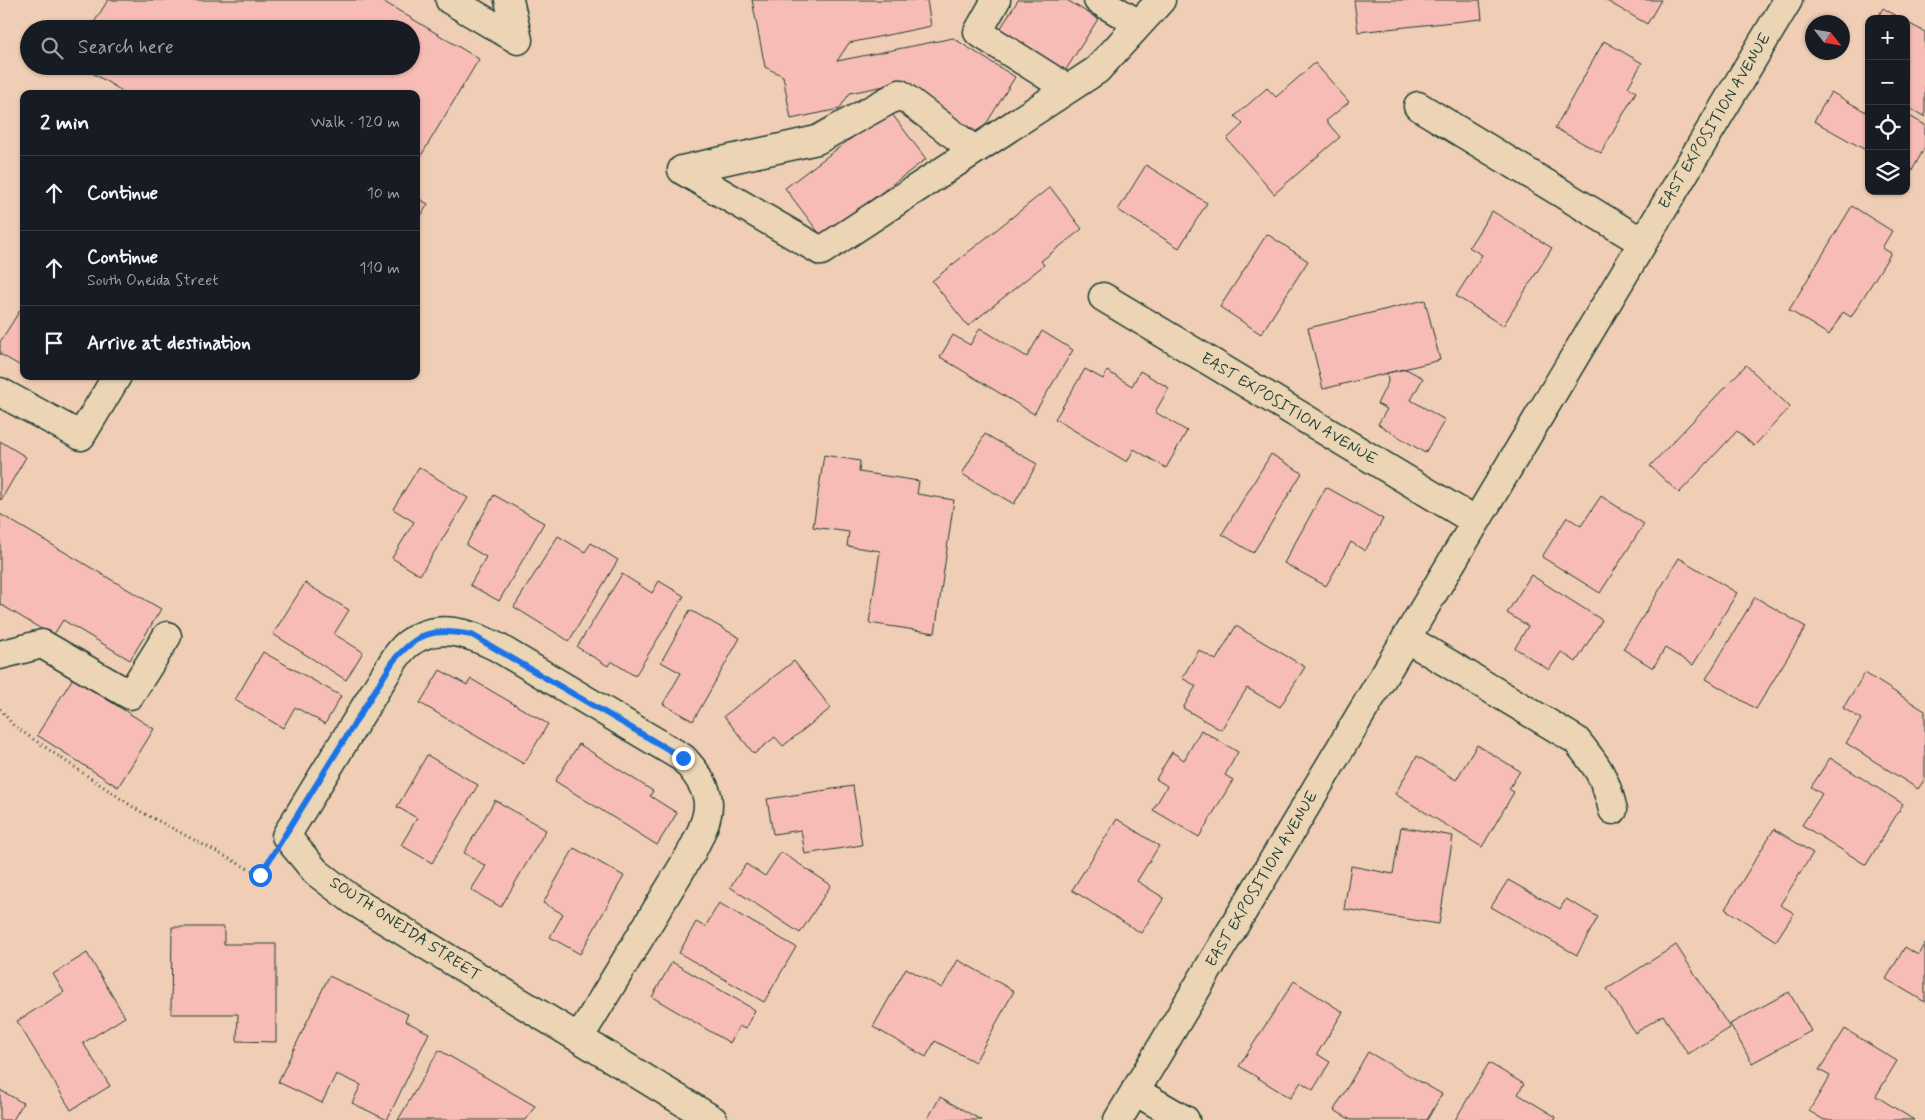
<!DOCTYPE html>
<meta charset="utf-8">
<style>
body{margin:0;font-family:Mynerve,sans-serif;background:#20242c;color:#f1f3f6}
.controls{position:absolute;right:15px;top:15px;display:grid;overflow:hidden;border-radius:10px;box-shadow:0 1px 4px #0004}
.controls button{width:45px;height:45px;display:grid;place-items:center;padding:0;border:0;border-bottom:1px solid #363941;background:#171b24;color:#f1f3f6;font:25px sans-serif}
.compass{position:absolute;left:1805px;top:15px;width:45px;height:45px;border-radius:50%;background:#171b24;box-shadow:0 1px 4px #0004;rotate:121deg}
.stop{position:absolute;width:15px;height:15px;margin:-11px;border:4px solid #1a73e8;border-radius:50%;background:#fff}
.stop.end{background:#1a73e8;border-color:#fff;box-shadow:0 1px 5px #0008}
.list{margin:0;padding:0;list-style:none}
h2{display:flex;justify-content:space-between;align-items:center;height:65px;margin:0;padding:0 20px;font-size:21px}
h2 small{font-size:16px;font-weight:400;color:#9ea1a6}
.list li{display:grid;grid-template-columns:32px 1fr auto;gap:15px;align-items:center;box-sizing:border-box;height:75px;padding:0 20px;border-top:1px solid #363941}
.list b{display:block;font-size:19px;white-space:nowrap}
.list p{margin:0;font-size:16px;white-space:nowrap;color:#9ea1a6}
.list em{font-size:16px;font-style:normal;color:#9ea1a6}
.icon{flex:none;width:28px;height:28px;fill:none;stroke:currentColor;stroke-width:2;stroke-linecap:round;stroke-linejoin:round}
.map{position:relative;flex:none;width:1925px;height:1120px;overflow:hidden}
.search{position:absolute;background:#171b24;box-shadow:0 1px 4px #0004;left:20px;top:20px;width:400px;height:55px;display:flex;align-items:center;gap:12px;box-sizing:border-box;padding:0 18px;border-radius:28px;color:#9ea1a6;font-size:19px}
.panel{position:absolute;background:#171b24;box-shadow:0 1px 4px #0004;left:20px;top:90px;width:400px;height:290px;border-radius:10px}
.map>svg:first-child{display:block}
</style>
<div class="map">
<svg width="1925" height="1120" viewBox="0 0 1925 1120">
<rect width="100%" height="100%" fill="#efceb5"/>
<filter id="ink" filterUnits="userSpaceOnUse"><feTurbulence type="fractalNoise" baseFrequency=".02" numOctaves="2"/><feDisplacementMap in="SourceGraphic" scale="10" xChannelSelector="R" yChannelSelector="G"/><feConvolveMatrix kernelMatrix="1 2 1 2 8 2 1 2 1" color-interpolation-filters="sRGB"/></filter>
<g filter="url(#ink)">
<path fill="#f8bcb6" stroke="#1f3d34" d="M108,0H381L479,59L416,164V94H127L81,66H411V29H90Z
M752,0H927L931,26L849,43L837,61L953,38L1015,77L980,134L899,83L850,93L839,109L791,119L783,76L765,67Z
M1018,0H1067L1098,19L1065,71L999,31Z
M1354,0H1480L1482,19L1358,32Z
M1605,0H1661L1647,24Z
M1883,8L1901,19H1877Z
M1906,22L1925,32V117L1906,106Z
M1604,41L1642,63L1628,87L1636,92L1601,153L1555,128Z
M1315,63L1349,102L1326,121L1340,137L1274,194L1227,139L1243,124L1235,116L1267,88L1276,97Z
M1831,92L1866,112L1869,108V152L1814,121Z
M889,110L926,159L822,237L785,188Z
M1906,114L1925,125V147L1909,176L1906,174Z
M1146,165L1207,203L1179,248L1118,210Z
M1050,187L1082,229L1041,261L1044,265L968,326L932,281Z
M416,197L428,204L416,224Z
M1852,206L1892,231L1882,248L1891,253L1851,317L1843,312L1829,335L1789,310Z
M1492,211L1552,248L1503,326L1456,296L1482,255L1469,247Z
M1267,234L1308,261L1261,334L1220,307Z
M1425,300L1440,360L1323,389L1308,328Z
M24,304V368L0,354V342Z
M980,328L1027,357L1042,331L1073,350L1034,414L940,357L953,335L970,345Z
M1746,365L1790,407L1754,446L1737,431L1679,493L1650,466Z
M1085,369L1103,379L1107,371L1132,386L1140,371L1169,388L1155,412L1187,431L1166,468L1134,449L1127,462L1055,419Z
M1406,369L1423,378L1411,400L1445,420L1425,453L1378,424L1387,409L1377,404L1388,382L1387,373Z
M985,434L1037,464L1014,504L962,474Z
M0,441L26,457L1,500L0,499Z
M1271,454L1302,473L1253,553L1222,534Z
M824,455L860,461L859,472L919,481L917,494L954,500L935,633L869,623L880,551L847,546L849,532L813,527Z
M419,467L468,498L420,575L392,558L414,522L393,509Z
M1326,487L1383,519L1365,551L1351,542L1326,586L1284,563Z
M494,495L544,523L499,601L470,585L486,557L466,545Z
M1601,496L1644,524L1600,593L1542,557L1567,517L1581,526Z
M0,514L161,609L130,660L63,620L53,636L0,604Z
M558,536L585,552L591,543L618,560L569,641L514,607Z
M1679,558L1737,593L1693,665L1665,648L1653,668L1623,649Z
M622,574L652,593L659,581L684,596L635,676L611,661L608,666L577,647Z
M1531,575L1602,620L1576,662L1561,652L1549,670L1515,648L1528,626L1507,613Z
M305,583L349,610L334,634L363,652L346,680L273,634Z
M1755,597L1806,627L1756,709L1706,679Z
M690,610L740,638L693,721L663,704L681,673L661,662Z
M1236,626L1305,667L1280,707L1247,688L1221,730L1183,708L1196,686L1182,678L1199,650L1216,660Z
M263,652L341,696L325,724L295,707L283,728L235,700Z
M794,661L831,708L783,746L775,737L754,754L724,716Z
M440,670L467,685L471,679L548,724L524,764L420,703Z
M1865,673L1925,711V779L1918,789L1846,743L1861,719L1843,708Z
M73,678L154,729L118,787L37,735Z
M1201,730L1238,752L1225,775L1233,780L1199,837L1153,810L1167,786L1156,779L1172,752L1184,760Z
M579,744L653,791L650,796L677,813L657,845L555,781Z
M1477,745L1520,771L1509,789L1514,792L1482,847L1395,794L1417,756L1456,780Z
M427,755L478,785L432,863L401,845L417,818L397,807Z
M1830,758L1903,804L1866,865L1802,825L1822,794L1811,787Z
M853,786L862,845L805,854L801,830L773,834L767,799Z
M495,800L546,830L501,907L471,890L486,866L464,853Z
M1117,819L1159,846L1137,881L1164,898L1141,933L1072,890Z
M1401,827L1453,836L1439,924L1344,909L1351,866L1393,874Z
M1774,829L1813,853L1780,905L1794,913L1776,941L1725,909Z
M574,848L624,876L580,954L550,937L563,914L543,903Z
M781,852L831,885L800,933L730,887L746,864L765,876Z
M1508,880L1560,909L1566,899L1598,917L1577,955L1491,907Z
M719,903L796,947L764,1002L679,953L696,922L705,927Z
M172,927H224V944H276V1042L237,1041L238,1014H171Z
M1925,943V1002L1886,979L1905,947L1918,955Z
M1676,945L1730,1028L1688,1054L1663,1015L1635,1033L1607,989Z
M87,953L125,1017L83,1043L110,1086L71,1110L17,1021L64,992L53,974Z
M958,960L1014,991L975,1062L935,1041L926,1057L873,1027L906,968L942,988Z
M672,962L755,1010L745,1029L739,1026L730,1043L652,997Z
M329,976L408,1014L405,1021L429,1033L387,1120L352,1103L361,1085L336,1074L322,1103L278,1082Z
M1294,981L1343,1012L1317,1054L1330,1062L1313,1090L1301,1082L1290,1098L1239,1066Z
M1789,992L1811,1031L1752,1063L1730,1024Z
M1845,1029L1897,1061L1876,1096L1914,1120H1824L1809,1111L1830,1076L1819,1070Z
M439,1050L535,1106L526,1120H398Z
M1368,1052L1442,1094L1427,1120H1351L1334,1110Z
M1489,1063L1524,1084L1518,1094L1556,1117L1555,1120H1455Z
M0,1090L23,1103L13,1120H0Z
M940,1097L981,1120H927Z"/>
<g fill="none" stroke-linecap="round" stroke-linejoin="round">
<defs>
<path id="minor" d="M450,0L518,40
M509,0L518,40
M996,0L978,32L1068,89
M1098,0L1139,24
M1418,106L1642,242
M974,150L900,94L817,140L682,170L821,251L1097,70L1161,0
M1103,297L1475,521
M0,392L81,436L117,376
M1406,638L1576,740C1597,766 1605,776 1613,810
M0,655L42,644L130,695L167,636
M579,1038L691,853C713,810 717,795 683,758L497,647C469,633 438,622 409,643C403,647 398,654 394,660L286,836L316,872L354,901L713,1120
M1135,1091L1185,1120
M1118,1120L1788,0"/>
</defs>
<use href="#minor" stroke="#1f3d34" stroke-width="31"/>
<path stroke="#1f3d34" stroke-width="3" stroke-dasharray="1 4" stroke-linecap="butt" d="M0,709L14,726L136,809L260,875L268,863"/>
<use href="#minor" stroke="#ebd5b4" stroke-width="28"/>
</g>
</g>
<g fill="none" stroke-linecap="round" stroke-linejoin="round" filter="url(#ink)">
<path stroke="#1a73e8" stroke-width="6" d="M260,875L394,660C419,631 435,628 472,635L683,758"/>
</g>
<g text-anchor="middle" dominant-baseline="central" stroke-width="4" stroke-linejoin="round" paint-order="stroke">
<g font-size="16" fill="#1f3d34" stroke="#ebd5b4">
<text transform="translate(1715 121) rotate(-59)">EAST EXPOSITION AVENUE</text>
<text transform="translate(1289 409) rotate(31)">EAST EXPOSITION AVENUE</text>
<text transform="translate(1262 879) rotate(-59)">EAST EXPOSITION AVENUE</text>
<text transform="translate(405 929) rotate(33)">SOUTH ONEIDA STREET</text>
</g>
</g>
</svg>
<div class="controls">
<button>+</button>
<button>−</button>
<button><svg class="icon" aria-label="locate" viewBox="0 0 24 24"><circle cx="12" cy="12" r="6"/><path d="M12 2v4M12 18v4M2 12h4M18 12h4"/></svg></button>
<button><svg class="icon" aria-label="layers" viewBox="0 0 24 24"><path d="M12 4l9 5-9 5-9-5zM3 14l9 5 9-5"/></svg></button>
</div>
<svg class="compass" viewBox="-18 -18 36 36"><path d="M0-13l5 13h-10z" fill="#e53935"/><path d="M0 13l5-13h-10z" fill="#9ea1a6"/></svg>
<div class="stop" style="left:260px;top:875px"></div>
<div class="stop end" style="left:683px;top:758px"></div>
<div class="search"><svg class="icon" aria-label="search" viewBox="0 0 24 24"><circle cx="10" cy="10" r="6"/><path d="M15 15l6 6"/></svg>Search here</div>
<section class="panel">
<h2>2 min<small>Walk · 120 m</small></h2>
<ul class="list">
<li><svg class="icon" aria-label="ahead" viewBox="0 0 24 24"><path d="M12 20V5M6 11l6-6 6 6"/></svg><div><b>Continue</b></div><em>10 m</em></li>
<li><svg class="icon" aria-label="ahead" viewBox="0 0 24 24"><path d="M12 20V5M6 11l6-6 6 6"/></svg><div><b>Continue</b><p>South Oneida Street</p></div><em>110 m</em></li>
<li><svg class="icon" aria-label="arrive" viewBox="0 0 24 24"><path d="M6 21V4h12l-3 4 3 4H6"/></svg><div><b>Arrive at destination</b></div></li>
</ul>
</section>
</div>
